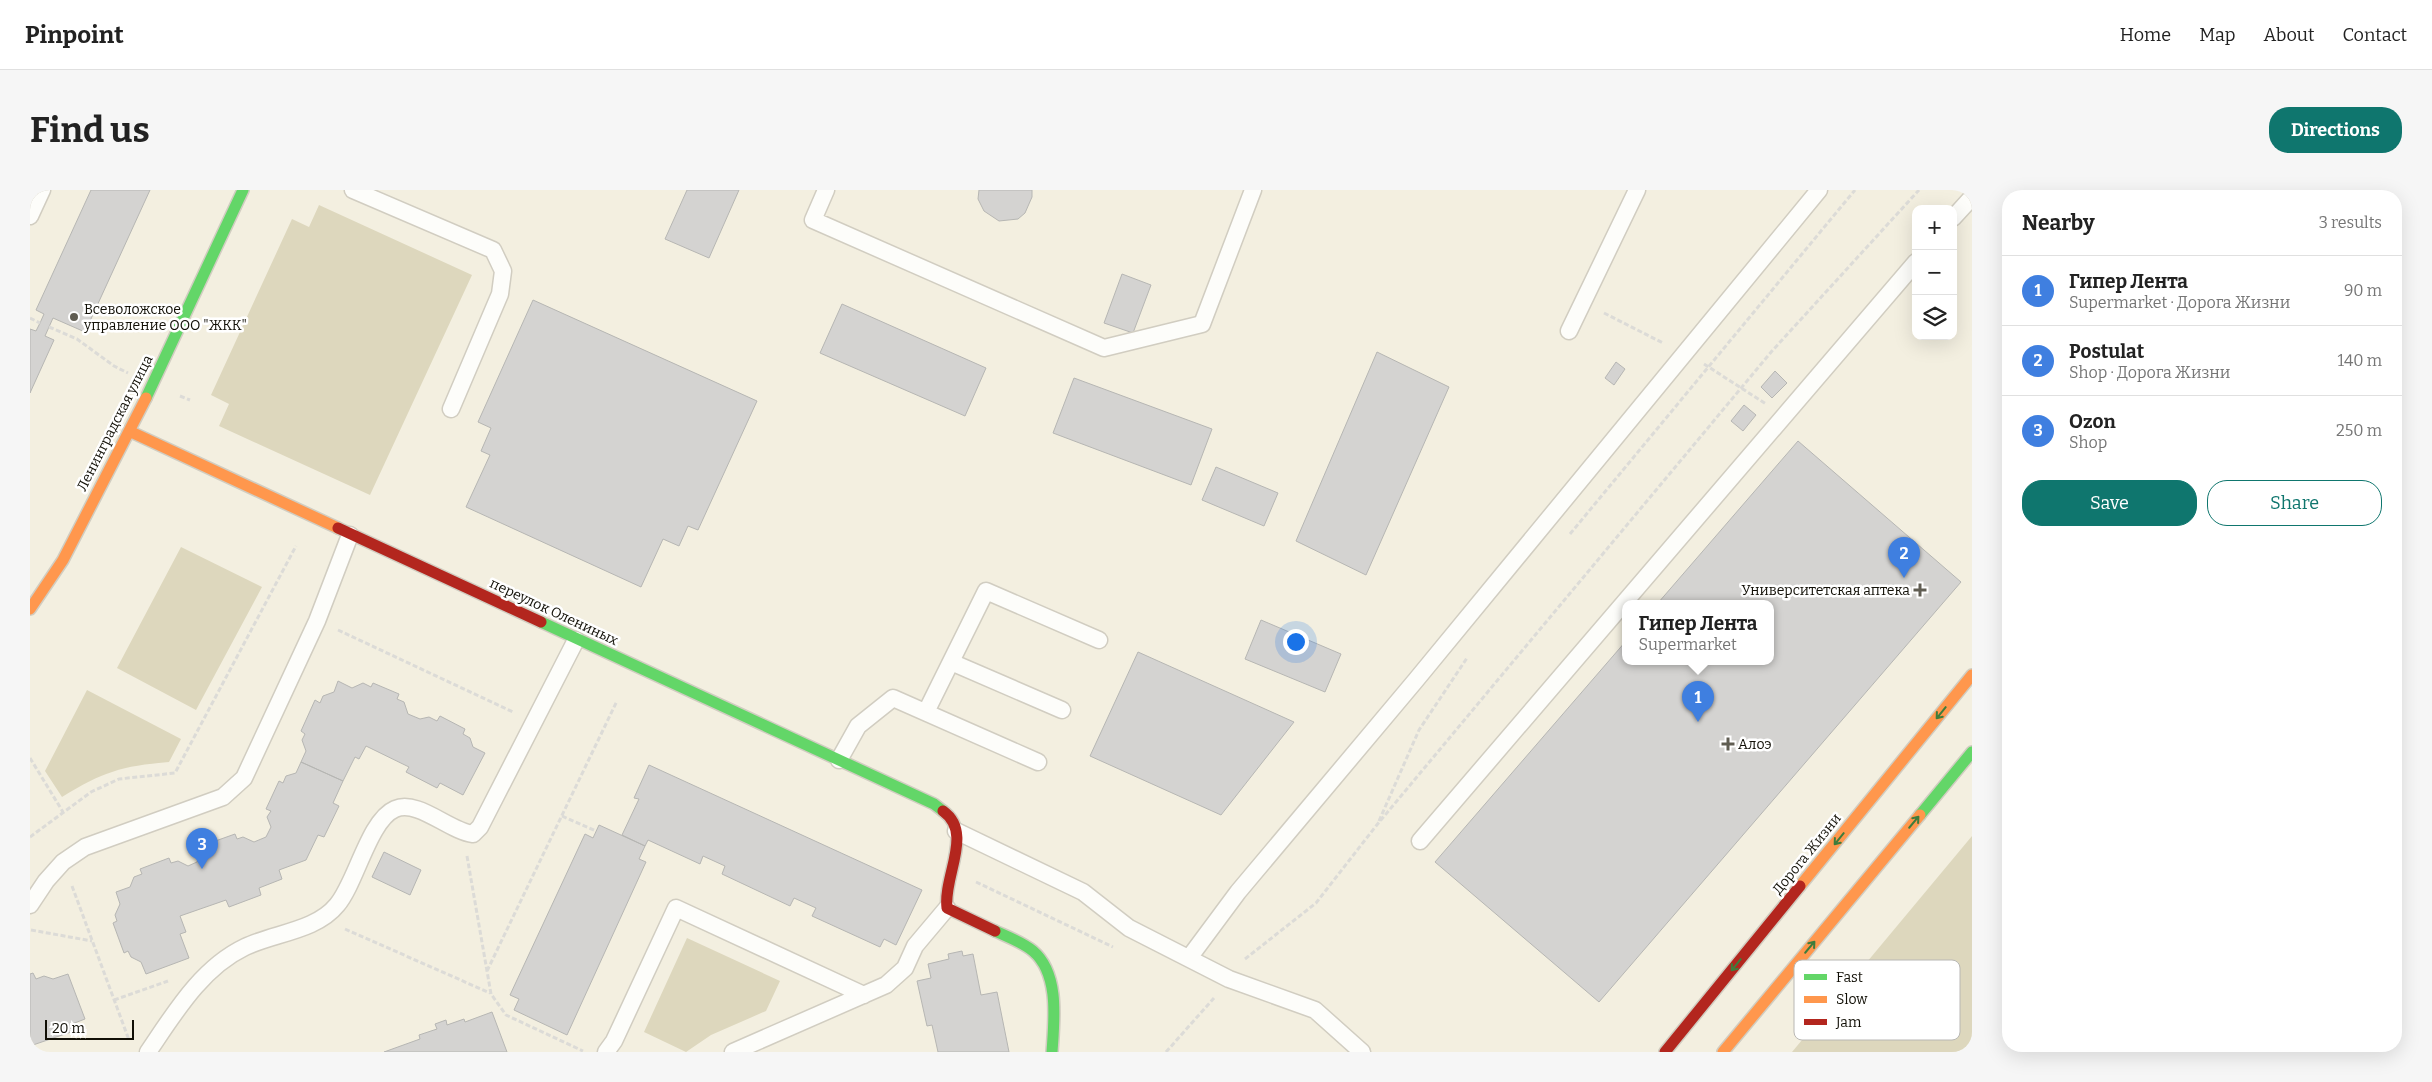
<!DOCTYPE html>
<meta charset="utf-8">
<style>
body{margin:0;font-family:Bitter,serif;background:#f6f6f6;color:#222}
.controls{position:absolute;right:15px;top:15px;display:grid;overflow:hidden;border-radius:10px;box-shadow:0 5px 20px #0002}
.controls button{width:45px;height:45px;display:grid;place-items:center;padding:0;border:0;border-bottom:1px solid #e0e0e0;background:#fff;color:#222;font:25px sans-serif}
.scale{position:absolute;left:15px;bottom:12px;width:89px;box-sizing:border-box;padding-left:5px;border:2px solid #110f06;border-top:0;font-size:14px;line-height:18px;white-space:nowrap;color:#110f06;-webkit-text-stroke:4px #fff;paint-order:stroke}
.you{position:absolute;left:1265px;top:451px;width:18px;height:18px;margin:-12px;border:4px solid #fff;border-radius:50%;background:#1a73e8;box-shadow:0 0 0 8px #1a73e833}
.badge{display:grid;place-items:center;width:32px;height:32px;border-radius:50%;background:#0f766e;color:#fff;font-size:16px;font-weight:700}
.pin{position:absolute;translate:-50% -41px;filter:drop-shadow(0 1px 2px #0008)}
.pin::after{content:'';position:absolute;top:26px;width:18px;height:15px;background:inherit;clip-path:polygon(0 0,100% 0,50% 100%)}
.popup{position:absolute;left:1592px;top:410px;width:152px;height:65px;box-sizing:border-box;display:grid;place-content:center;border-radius:10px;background:#fff;filter:drop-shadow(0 1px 4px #0005);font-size:16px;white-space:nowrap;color:#767676}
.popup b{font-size:19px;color:#222}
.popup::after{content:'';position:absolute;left:50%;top:100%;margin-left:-10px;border:10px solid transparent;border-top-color:#fff}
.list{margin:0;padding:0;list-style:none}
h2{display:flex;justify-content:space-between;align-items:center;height:65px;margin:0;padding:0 20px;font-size:21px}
h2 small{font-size:16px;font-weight:400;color:#767676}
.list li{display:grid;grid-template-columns:32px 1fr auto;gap:15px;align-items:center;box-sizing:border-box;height:70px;padding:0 20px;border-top:1px solid #e0e0e0}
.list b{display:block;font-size:19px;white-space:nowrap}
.list p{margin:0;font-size:16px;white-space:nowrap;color:#767676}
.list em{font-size:16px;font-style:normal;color:#767676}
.actions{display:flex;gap:10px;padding:15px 20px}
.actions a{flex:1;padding:11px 0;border:1px solid #0f766e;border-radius:20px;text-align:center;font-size:18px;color:#0f766e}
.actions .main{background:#0f766e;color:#fff}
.icon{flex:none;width:28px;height:28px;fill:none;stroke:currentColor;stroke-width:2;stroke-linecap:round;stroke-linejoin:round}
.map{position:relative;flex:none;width:1942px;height:862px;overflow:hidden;border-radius:20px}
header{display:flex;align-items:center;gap:30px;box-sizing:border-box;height:70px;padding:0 25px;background:#fff;border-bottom:1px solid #e0e0e0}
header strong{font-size:24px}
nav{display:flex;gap:28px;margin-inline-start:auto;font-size:18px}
.intro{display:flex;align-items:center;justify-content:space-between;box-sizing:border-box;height:120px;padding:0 30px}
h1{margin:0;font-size:35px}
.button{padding:12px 22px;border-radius:20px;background:#0f766e;color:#fff;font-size:18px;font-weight:700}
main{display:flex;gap:30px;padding:0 30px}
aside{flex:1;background:#fff;border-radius:20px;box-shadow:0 5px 20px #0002}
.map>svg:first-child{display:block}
</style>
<header>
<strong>Pinpoint</strong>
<nav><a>Home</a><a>Map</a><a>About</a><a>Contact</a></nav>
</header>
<div class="intro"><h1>Find us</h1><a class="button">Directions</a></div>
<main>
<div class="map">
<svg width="1942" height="862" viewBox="0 0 1942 862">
<rect width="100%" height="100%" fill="#f3efe0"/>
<path fill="#ddd7bd" d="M289,15L442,85L340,305L189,236L199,214L181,205L262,29L279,37Z
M151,357L232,397L166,520L87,478Z
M57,500L151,549L139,572C91,576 73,582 32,607L15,581Z
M1942,646V862H1762Z
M657,748L750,791L736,821L681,845L656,862L614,842Z"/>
<path fill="#d4d3d1" stroke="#b6b6b3" d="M61,0H120L55,142L23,128L15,146L24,150L0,203V139L6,141L10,133L14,124L6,120Z
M657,0H709L679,68L635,49Z
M949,0H1002V7L995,23L988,29L969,31L954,21L948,9Z
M1092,84L1121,95L1103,143L1074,133Z
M503,110L727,211L668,340L658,336L649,356L633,349L611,397L436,317L460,265L451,261L461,238L448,232Z
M812,114L956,178L935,226L790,163Z
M1347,162L1419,197L1336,385L1266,351Z
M1586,172L1595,179L1584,195L1575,188Z
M1745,181L1757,193L1742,208L1731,197Z
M1044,188L1182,239L1161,295L1023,243Z
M1714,215L1726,225L1713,241L1701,231Z
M1768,251L1931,392L1569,812L1405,672L1596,451V471H1740V413H1628Z
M1186,277L1248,303L1234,336L1172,310Z
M1231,430L1311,464L1295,502L1215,469Z
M1108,462L1264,532L1191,625L1060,566Z
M308,491L322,498L333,493L341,497L343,493L369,504L367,509L374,512L378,524L390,529L399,527L407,531L410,526L435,539L433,544L440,548L443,557L455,563L433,605L410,593L407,598L376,582L379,577L336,556L329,569L325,567L313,591L271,572L276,561L272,550L275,544L271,541L285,510L290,513L293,506L304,502Z
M271,572L313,591L303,613L309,616L294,647L288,645L276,670L249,680L252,689L229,698L231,705L199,717L196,710L150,726L156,742L150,744L159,768L116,784L111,772L101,767L98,761L94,763L83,733L87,731L85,725L90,714L86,702L100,697L104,687L112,684L110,679L139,668L141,673L148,671L158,676L167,672L172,661L179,659L177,654L205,644L207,649L213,647L224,652L236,647L241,637L237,627L241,621L236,619L249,591L253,593L256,586L266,583Z
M619,575L892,700L866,755L854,749L850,757L782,726L786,718L764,708L760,716L692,684L695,676L673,666L670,674L618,650L615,656L592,645L609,609L604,608Z
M569,635L615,656L609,669L616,672L537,845L484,820L489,809L480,805L555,644L563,648Z
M354,662L391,680L380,705L342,687Z
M932,761L933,766L943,764L951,805L967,802L979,862H908L902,835L897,836L887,791L901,788L898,774L919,769L918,764Z
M3,783L6,789L14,786L23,789L38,784L55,829L42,834L44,841L0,856V784Z
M462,822L477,862H354L390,849L389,845L407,839L405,834L416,830L417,835L434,829L435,832Z"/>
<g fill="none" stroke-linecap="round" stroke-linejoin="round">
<defs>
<path id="lane" d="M323,0L463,60L473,81L470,104L421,219
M796,0L783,30L1074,158L1172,134L1223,0
M0,26L12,0
M1923,28L1942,7
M1539,141L1607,0
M921,472L1032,520
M896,522L956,401L1069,450
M809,570L828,536L863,508L1008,572
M926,641L1053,702L1099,738L1199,789L1285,820L1332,862
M1390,651L1886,72
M0,715L16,691L33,672L55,657L193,607L214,588L287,431L320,345
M1159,768L1208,702L1386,490L1789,0
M118,862C144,824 171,778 215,757C244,743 286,741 307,715C326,693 339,630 365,619C388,609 419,641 443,644L450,637L546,450
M576,862L584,851L646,718L834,805
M703,862L856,795L875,778L885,756L917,718"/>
<path id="fast" d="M116,208L213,0
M511,432L904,614L913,621
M1890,625L1942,562
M965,741C978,747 992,752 1003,761C1030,784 1024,831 1022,862"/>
<path id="slow" d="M99,241L308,338
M0,419L33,370L116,208
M1770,696L1942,485
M1693,862L1890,625"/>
<path id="jam" d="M308,338L511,432
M913,621C944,643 913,686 917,718L965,741
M1635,862L1770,696"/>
</defs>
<use href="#lane" stroke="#d1cdc1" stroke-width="19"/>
<use href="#fast" stroke="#d1cdc1" stroke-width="14"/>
<use href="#slow" stroke="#d1cdc1" stroke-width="14"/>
<use href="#jam" stroke="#d1cdc1" stroke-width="14"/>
<path stroke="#dcdbd7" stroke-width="3" stroke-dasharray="5 2.5" stroke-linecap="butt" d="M1574,123L1633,153
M0,128L10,133
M19,137L47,149L84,176L98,183
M1674,174L1736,214
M150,206L160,210
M1540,344L1825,0
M308,440L483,522
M0,568L33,622
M532,626L566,641
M1349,631L1389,540L1437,468
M0,647L61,602L89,589L145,583L266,356
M437,666L461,804L476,825L553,861
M946,692L1083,757
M42,696L99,850
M315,739L460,803
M1,740L62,751
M1215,769L1286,713L1346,636L1742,161L1889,0
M457,781L587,511
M84,810L138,791
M1136,862L1184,808"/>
<use href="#lane" stroke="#fdfdfa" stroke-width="16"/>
<use href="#fast" stroke="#63d668" stroke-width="11"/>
<use href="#slow" stroke="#ff974d" stroke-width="11"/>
<use href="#jam" stroke="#b3261e" stroke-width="11"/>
</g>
<defs><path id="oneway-shaft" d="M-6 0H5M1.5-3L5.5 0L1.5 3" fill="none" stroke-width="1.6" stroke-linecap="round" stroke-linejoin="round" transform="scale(1.25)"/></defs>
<g stroke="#3e7c3c">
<use href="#oneway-shaft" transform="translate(1911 523) rotate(129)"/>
<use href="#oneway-shaft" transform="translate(1884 632) rotate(-50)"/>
<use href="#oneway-shaft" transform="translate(1809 649) rotate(129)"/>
<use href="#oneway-shaft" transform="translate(1780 757) rotate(-50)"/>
<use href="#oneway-shaft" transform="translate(1706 775) rotate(129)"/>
</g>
<g fill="#605d52" stroke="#fff" stroke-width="2">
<circle cx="44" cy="127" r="5"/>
<path d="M1887.5 392.5h5v5h5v5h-5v5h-5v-5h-5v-5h5z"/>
<path d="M1695.5 546.5h5v5h5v5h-5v5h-5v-5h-5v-5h5z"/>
</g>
<g text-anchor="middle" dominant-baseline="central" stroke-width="5" stroke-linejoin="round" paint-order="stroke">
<g font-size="14" fill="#110f06" stroke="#fff" text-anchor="start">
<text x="54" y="119">Всеволожское<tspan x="54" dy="16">управление ООО "ЖКК"</tspan></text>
<text x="1880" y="400" text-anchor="end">Университетская аптека</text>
<text x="1708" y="554">Алоэ</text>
</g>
<g font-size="14" fill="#110f06" stroke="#fff">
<text transform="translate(85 233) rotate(-63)">Ленинградская улица</text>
<text transform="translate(524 422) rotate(25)">переулок Олениных</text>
<text transform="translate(1777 664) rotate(-51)">Дорога Жизни</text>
</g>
</g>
<rect x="1764" y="770" width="166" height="80" rx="8" fill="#fff" stroke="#b8b7b4" stroke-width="1"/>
<rect x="1774" y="784" width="23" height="6" fill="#63d668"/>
<rect x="1774" y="806" width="23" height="7" fill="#ff974d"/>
<rect x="1774" y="829" width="23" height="6" fill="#b3261e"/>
<g font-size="14" fill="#110f06">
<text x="1806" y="792">Fast</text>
<text x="1806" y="814">Slow</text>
<text x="1806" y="837">Jam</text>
</g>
</svg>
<div class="controls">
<button>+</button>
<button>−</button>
<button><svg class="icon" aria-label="layers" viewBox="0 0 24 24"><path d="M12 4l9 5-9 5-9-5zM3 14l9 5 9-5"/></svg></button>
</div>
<div class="scale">20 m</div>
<div class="you"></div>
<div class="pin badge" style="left:1668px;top:532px;background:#3f7fe0">1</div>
<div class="popup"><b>Гипер Лента</b>Supermarket</div>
<div class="pin badge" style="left:1874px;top:388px;background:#3f7fe0">2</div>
<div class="pin badge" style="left:172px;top:679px;background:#3f7fe0">3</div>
</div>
<aside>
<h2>Nearby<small>3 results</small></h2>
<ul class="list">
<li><span class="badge" style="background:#3f7fe0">1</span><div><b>Гипер Лента</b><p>Supermarket · Дорога Жизни</p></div><em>90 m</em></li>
<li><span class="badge" style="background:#3f7fe0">2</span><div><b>Postulat</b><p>Shop · Дорога Жизни</p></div><em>140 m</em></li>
<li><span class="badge" style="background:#3f7fe0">3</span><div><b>Ozon</b><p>Shop</p></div><em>250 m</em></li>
</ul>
<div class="actions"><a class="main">Save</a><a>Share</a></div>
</aside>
</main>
